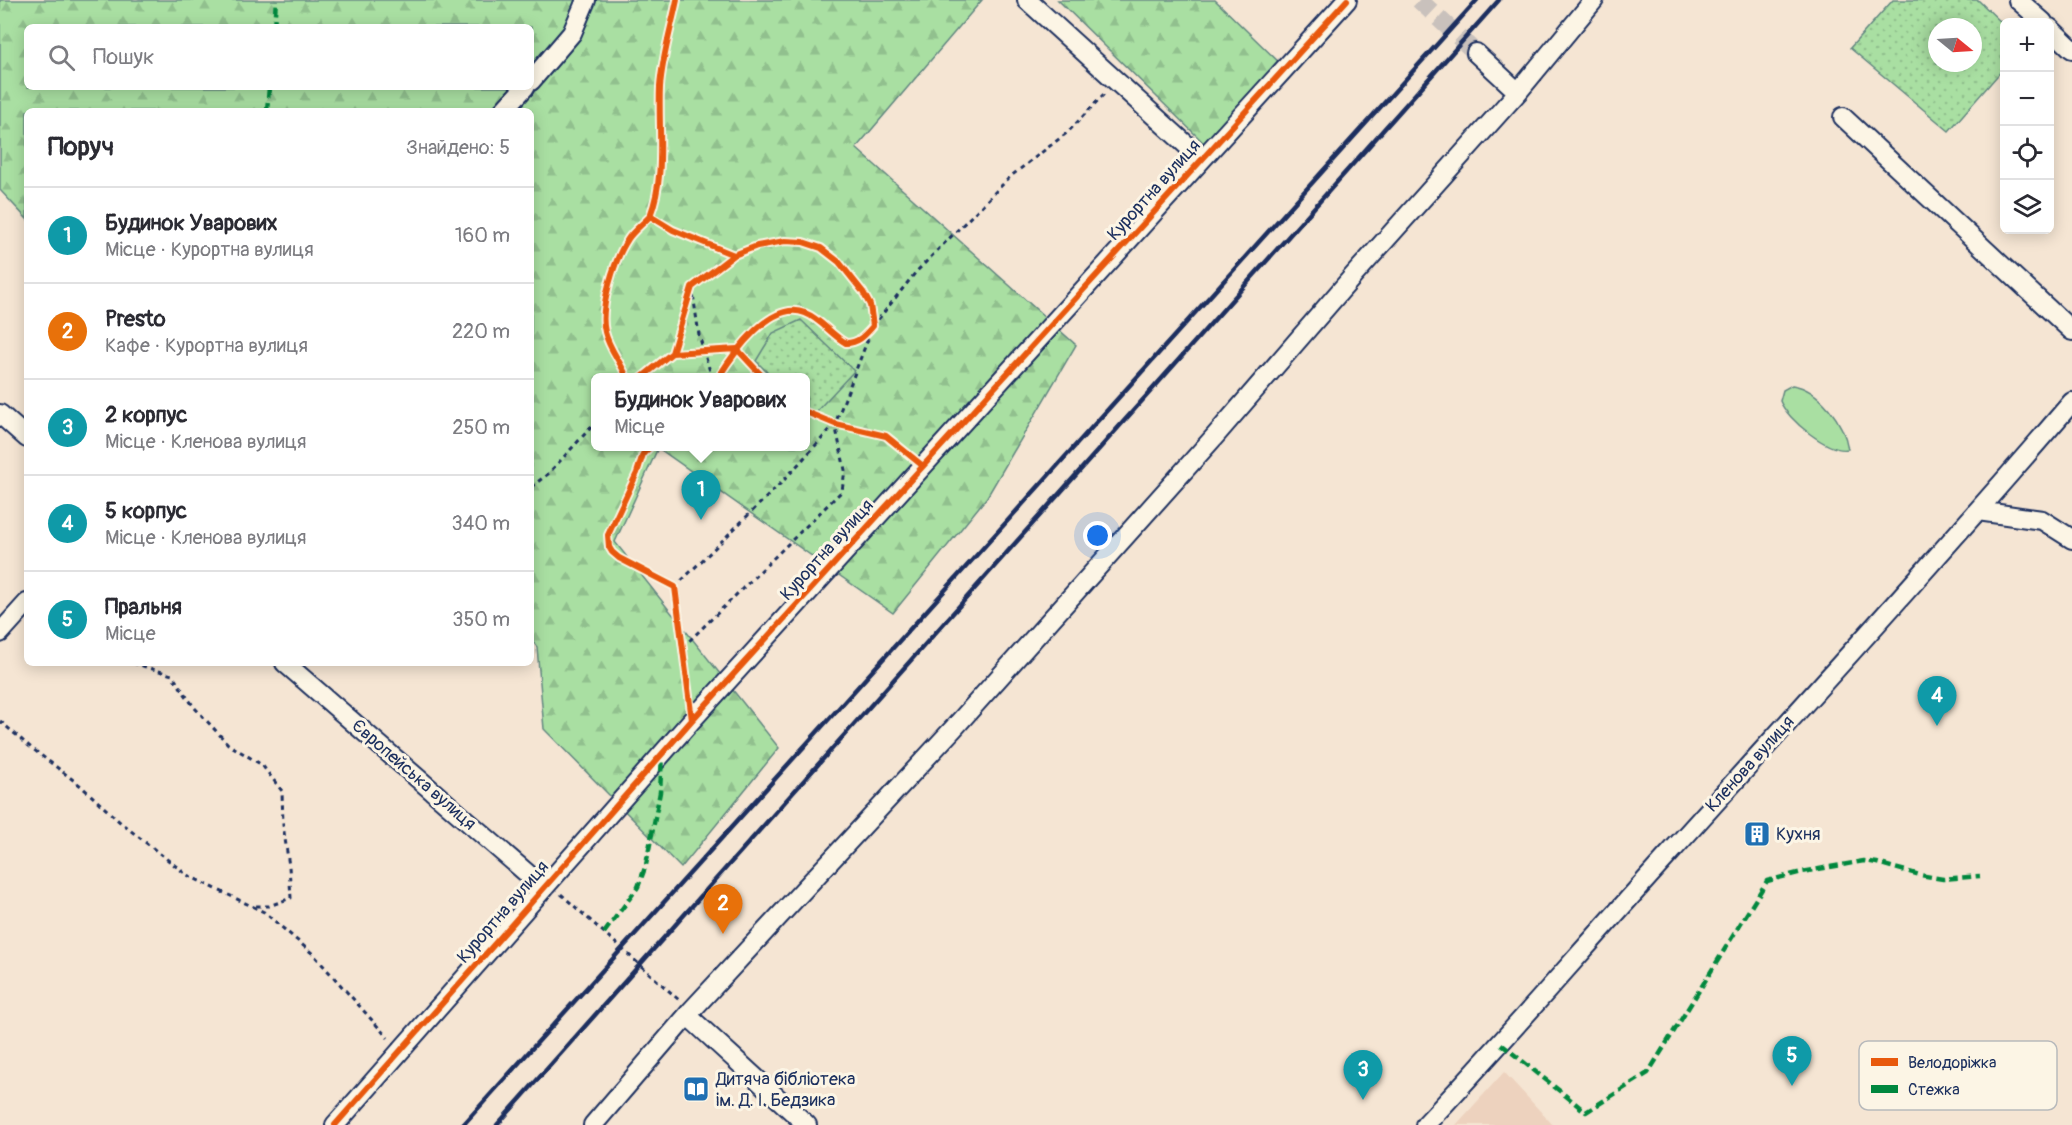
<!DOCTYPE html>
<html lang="uk">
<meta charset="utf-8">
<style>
body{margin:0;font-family:Pangolin,sans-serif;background:#f7f7f7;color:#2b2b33}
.controls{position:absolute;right:18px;top:18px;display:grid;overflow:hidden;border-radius:9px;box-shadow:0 3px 15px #0003}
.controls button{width:54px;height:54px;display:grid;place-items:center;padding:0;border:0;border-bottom:2px solid #e1e1e2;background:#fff;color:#2b2b33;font:30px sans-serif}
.compass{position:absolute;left:1928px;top:18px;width:54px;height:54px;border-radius:50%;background:#fff;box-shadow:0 3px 15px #0003;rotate:108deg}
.you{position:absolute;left:1098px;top:536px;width:21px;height:21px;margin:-15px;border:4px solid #fff;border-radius:50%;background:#1a73e8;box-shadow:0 0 0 9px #1a73e833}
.badge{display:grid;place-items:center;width:39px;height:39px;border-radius:50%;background:#1f6fb2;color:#fff;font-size:20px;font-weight:700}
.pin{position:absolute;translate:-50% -50px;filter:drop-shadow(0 2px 3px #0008)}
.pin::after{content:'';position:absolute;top:32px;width:21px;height:18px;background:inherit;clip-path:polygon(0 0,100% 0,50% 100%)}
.popup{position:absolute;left:591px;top:373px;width:219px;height:78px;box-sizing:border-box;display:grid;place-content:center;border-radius:9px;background:#fff;filter:drop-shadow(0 2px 4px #0005);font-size:20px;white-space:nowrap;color:#7c7c81}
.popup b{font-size:22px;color:#2b2b33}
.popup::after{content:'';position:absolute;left:50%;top:100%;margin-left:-12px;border:12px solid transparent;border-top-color:#fff}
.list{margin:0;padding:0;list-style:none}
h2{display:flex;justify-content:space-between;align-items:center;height:78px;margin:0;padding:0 24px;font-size:26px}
h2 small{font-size:20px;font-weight:400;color:#7c7c81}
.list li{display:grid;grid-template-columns:39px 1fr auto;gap:18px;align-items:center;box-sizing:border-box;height:96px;padding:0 24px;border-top:2px solid #e1e1e2}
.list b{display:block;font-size:22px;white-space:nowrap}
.list p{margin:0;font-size:20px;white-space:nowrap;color:#7c7c81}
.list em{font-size:20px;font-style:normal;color:#7c7c81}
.icon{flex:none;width:33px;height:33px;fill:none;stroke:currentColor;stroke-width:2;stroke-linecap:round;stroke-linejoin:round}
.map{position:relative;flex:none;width:2072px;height:1125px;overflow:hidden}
.search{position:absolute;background:#fff;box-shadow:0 3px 15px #0003;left:24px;top:24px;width:510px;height:66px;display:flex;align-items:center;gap:15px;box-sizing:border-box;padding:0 21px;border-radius:9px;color:#7c7c81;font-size:22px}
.panel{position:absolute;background:#fff;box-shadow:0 3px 15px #0003;left:24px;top:108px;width:510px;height:558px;border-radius:9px}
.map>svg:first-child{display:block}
</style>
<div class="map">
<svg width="2072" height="1125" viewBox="0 0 2072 1125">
<defs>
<pattern id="forest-firs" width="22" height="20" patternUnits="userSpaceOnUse" patternTransform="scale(1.5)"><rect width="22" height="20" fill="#a9dfa2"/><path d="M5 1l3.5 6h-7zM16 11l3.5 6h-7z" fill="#91c08e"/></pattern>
<pattern id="park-dots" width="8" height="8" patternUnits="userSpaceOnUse" patternTransform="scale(1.5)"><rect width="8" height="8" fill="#a9dfa2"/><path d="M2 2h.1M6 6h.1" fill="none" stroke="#91c08e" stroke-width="1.8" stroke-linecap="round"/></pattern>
</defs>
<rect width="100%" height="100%" fill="#f5e5d3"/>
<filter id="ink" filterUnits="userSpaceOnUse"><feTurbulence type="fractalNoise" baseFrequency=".0167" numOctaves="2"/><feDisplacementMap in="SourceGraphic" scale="12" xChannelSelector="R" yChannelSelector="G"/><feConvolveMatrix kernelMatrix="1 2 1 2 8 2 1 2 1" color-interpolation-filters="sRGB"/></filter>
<g filter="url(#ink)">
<path fill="#edd2be" d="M1504,1072L1553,1125H1456Z"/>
<path fill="#a9dfa2" stroke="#628780" stroke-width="1.5" d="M1792,385C1820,389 1844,423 1848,449C1828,453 1787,419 1780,401L1783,390Z"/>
<path fill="url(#forest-firs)" stroke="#628780" stroke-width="1.5" fill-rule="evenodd" d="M0,0H982L856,148L1076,345L987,497L893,613L658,448L615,542L779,748L681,868L544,729L537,647L531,639V111H27V219L0,190ZM27,27H531V87H27ZM596,378H806V446H596Z
M1058,0H1215L1285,68L1207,146Z"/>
<path fill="url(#park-dots)" stroke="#628780" stroke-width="1.5" fill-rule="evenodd" d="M1893,0H1978L2004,25V68L1949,131L1850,48ZM1937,27H1973V63H1937Z
M801,320L854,371L812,416L806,411V378L772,377L756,361L773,333Z"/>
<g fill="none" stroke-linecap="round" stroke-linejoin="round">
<path stroke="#c9c1bc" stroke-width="18" stroke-dasharray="18 9" stroke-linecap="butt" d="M1419,0L1476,53"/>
<defs>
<path id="minor" d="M1027,0L1202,159
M2018,0L2043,22
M2050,28L2072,49
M1476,53L1518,92
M531,81L572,33L586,0
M503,111L525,87
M1843,117L2072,331
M0,414L27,438
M1978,511L2042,520L2072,539
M0,633L27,603
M285,663L544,888
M688,1016L807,1125
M335,1125L692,720L1347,0
M593,1125L691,1011L953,729L1215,436L1355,274L1518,92L1594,0
M1425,1125C1509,1036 1588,943 1670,853C1805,703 1941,555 2072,402"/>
</defs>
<use href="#minor" stroke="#1b2f5e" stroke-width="22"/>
<path stroke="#1b2f5e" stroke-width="3" stroke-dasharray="4.5 4.5" stroke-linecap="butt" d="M692,287L699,335L712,378
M531,487L548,474L596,422
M675,587L785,479L835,424L873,326L916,272L1011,176L1068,132L1104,94
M683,647L842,491L845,470L835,424
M133,663L172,675L194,707L228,744L262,765L282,791L283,825L289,866L291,898L269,906H252
M0,721L29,746L81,786L121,823L187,875L264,912L313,954L388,1038
M561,894L679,1000"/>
<use href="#minor" stroke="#fcf5e5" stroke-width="18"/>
<path stroke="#1b2f5e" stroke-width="4.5" d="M463,1125L1477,0
M497,1125L1499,0"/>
<path stroke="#00873e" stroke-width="4.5" stroke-dasharray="9 4.5" stroke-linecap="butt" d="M274,27L276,0
M267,111L269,87
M604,933L638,887L646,865L660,792L662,755
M1501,1044L1586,1112L1648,1073L1767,881L1802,872L1864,861L1877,863L1920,875L1943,879L1980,876"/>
<defs>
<path id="cycleway" d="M677,0C671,29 662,58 660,87C658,130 666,175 650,216L673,230L734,255
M672,353L737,349L764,378
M627,378C621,362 609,349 605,332C599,308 614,260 628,239C633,231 643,224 650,216
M641,378L672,353L692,287L734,255L757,246L785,241L803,242L821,248L839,262L863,292L870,305L873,326C865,335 859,343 846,343C831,335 821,319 805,313C771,299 733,354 718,378
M806,412L835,424L886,436L923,466
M651,446L643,454L637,473L608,535L609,547L612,552L619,558L675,587L692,720
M335,1125L692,720L1347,0"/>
</defs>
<use href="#cycleway" stroke="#fcf5e5" stroke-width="10"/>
<use href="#cycleway" stroke="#e8590c" stroke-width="6"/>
</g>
</g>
<defs>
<symbol id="building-square" viewBox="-11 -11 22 22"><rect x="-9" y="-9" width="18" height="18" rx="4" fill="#1f6fb2" stroke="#fcf5e5"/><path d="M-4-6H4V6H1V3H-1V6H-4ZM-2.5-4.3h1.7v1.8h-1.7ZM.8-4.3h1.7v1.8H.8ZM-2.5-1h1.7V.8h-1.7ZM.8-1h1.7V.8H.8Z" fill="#fff"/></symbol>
<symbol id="library-square" viewBox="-11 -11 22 22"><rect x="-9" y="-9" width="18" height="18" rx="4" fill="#1f6fb2" stroke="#fcf5e5"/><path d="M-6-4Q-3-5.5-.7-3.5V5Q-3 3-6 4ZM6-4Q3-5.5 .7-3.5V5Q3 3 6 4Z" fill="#fff"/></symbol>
</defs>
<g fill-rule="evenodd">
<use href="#building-square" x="1742" y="819" width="30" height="30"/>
<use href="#library-square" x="681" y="1074" width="30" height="30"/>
</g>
<g text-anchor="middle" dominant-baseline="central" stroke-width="6" stroke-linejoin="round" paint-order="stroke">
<g font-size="18" fill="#1b2f5e" stroke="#fcf5e5">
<text transform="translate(1154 190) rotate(-48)">Курортна вулиця</text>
<text transform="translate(827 550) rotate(-48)">Курортна вулиця</text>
<text transform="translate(1750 764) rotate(-48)">Кленова вулиця</text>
<text transform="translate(414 775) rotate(41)">Європейська вулиця</text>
<text transform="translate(503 912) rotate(-49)">Курортна вулиця</text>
</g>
<g font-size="18" fill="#1b2f5e" stroke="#fcf5e5" text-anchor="start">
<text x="1776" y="834">Кухня</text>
<text x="716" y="1079">Дитяча бібліотека<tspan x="716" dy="21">ім. Д. І. Бедзика</tspan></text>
</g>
</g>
<rect x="1859" y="1041" width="198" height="69" rx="9" fill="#fcf5e5" stroke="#b8babc" stroke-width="1.5"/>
<rect x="1871" y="1058" width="27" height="8" fill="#e8590c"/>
<rect x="1871" y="1085" width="27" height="8" fill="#00873e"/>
<g font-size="16" fill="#1b2f5e">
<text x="1908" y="1068">Велодоріжка</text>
<text x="1908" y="1095">Стежка</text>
</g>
</svg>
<div class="controls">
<button>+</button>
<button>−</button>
<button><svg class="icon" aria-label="locate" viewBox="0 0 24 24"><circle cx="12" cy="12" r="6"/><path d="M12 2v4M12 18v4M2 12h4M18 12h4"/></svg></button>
<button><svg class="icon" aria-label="layers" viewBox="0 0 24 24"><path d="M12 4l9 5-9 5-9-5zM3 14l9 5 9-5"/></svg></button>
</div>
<svg class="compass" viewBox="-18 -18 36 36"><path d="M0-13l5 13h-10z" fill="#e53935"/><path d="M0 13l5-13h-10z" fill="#7c7c81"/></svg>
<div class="you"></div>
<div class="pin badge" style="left:701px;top:520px;background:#0f9aa8">1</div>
<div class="popup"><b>Будинок Уварових</b>Місце</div>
<div class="pin badge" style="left:723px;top:934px;background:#e8710a">2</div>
<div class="pin badge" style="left:1363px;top:1100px;background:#0f9aa8">3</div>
<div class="pin badge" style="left:1937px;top:726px;background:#0f9aa8">4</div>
<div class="pin badge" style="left:1792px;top:1086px;background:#0f9aa8">5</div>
<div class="search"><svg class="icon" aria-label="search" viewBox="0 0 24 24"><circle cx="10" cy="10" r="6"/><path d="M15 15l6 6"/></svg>Пошук</div>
<section class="panel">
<h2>Поруч<small>Знайдено: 5</small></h2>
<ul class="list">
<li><span class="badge" style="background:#0f9aa8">1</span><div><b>Будинок Уварових</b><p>Місце · Курортна вулиця</p></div><em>160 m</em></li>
<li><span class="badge" style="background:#e8710a">2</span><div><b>Presto</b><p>Кафе · Курортна вулиця</p></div><em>220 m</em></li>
<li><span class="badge" style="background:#0f9aa8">3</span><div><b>2 корпус</b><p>Місце · Кленова вулиця</p></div><em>250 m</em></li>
<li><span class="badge" style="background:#0f9aa8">4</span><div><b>5 корпус</b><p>Місце · Кленова вулиця</p></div><em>340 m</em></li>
<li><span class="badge" style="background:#0f9aa8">5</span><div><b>Пральня</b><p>Місце</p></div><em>350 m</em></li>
</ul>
</section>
</div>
